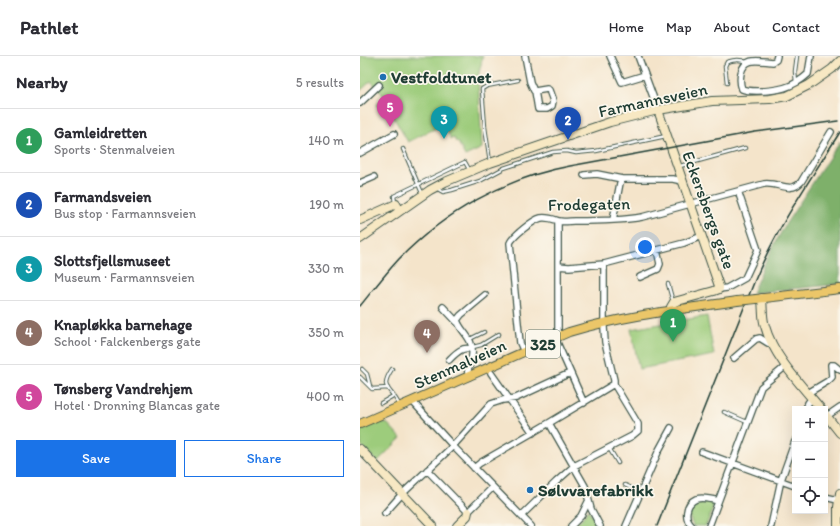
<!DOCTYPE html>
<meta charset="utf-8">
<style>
body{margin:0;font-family:Itim,sans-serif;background:#f2f2f3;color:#2b2b33}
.controls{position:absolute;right:12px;bottom:12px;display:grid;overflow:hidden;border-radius:0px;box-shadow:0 4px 16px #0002}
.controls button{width:36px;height:36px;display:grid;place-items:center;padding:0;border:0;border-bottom:1px solid #e1e1e2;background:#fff;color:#2b2b33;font:20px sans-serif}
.you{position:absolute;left:285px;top:191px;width:14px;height:14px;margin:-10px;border:3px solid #fff;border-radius:50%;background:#1a73e8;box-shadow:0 0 0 6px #1a73e833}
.badge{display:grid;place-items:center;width:26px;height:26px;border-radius:50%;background:#1a73e8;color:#fff;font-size:13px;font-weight:700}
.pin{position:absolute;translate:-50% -33px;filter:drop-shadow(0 1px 2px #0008)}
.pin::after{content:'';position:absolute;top:21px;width:14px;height:12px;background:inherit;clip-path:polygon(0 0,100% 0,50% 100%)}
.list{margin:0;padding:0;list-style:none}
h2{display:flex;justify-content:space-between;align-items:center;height:52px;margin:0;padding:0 16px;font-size:17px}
h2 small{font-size:13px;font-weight:400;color:#7c7c81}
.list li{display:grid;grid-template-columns:26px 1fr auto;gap:12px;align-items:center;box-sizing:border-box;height:64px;padding:0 16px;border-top:1px solid #e1e1e2}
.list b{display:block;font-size:15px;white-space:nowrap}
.list p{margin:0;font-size:13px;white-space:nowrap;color:#7c7c81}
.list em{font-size:13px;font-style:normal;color:#7c7c81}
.actions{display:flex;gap:8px;padding:12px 16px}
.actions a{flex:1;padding:9px 0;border:1px solid #1a73e8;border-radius:0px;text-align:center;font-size:14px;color:#1a73e8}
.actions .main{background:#1a73e8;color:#fff}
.icon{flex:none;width:22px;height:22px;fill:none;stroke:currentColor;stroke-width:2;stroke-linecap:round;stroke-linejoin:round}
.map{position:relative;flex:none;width:480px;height:470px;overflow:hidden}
header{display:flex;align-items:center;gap:24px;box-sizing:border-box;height:56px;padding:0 20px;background:#fff;border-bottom:1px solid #e1e1e2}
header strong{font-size:19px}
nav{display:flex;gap:22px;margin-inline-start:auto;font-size:14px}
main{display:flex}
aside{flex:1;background:#fff}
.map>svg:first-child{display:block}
</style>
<header>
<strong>Pathlet</strong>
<nav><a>Home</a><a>Map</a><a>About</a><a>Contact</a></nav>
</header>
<main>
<aside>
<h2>Nearby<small>5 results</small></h2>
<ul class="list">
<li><span class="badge" style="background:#2e9e5b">1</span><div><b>Gamleidretten</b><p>Sports · Stenmalveien</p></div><em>140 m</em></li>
<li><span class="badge" style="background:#1a4fb4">2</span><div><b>Farmandsveien</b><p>Bus stop · Farmannsveien</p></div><em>190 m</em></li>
<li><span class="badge" style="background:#0f9aa8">3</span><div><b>Slottsfjellsmuseet</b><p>Museum · Farmannsveien</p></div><em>330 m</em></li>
<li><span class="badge" style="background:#8d6e63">4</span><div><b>Knapløkka barnehage</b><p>School · Falckenbergs gate</p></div><em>350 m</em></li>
<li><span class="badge" style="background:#d1479c">5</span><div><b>Tønsberg Vandrehjem</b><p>Hotel · Dronning Blancas gate</p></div><em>400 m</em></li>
</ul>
<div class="actions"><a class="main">Save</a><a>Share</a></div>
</aside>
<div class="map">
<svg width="480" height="470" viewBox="0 0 480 470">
<rect width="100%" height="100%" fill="#fbf7ec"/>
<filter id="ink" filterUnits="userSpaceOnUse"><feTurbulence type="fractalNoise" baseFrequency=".025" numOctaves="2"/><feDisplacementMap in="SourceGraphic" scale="8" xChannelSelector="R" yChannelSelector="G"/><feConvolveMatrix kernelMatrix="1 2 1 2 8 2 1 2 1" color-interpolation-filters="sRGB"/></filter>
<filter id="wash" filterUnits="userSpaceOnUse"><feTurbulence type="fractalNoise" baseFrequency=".012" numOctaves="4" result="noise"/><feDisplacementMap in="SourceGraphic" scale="16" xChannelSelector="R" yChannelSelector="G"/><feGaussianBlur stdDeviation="0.9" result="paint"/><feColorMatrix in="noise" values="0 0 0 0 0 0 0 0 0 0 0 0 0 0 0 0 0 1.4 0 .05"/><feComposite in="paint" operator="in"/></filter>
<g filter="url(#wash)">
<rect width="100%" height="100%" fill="#f4e4ca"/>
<path fill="#9dcc7b" stroke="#5e8458" d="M0,0H123L118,21L122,92L105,100L98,86H96L94,82L91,83L85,71H84L83,69L94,64L91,58L76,65L78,71L48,86L34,62L16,49L24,40L11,25L0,35Z
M347,260L354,299L279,313L271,273Z
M22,366L28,368L41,382L17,406L1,389L0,376L6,371Z
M343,444L353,446L354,449L346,470H333L328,456L334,446Z
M228,454L239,470H214L220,465Z"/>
<path fill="#7eb06b" stroke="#4e7650" d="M480,85V228L392,237L407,202L425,169Z"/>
</g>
<g filter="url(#ink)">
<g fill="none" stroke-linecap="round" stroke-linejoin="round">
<defs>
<path id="lane" d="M367,27L365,10L367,6C373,4 381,3 386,6
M436,27L435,15L437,0
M43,93L62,137
M130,106L125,71L122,33L127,30L158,24
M320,110L385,92
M76,132L83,136L92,134L120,125L144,112L193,96L207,95L216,97L236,95L306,80
M35,147L34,140L105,106L110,115
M308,228L313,246
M110,283L124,276
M113,291L121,289L139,278
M2,313L7,318L10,330
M32,313C19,333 30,331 39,348
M0,321L12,333L28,332
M21,347L33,340
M364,356L387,366
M249,392L258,407
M265,429L280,436"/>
<path id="street" d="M165,0L170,26L174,35H175L178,53H187L192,50L193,45L189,34L187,33L175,35
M250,0L262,26L285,19
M278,0L298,54
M417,0L416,4L413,6C399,5 385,0 381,17C380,22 380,28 382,33C387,35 392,35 397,35C417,35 433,32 448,18L451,0
M0,47L19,29
M0,97L34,78
M224,119L237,118L262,123H313L322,125
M0,127L14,121
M253,164L260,127L262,123
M198,165V275L200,280
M198,210L209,211L244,208L324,187L342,180
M280,221L298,213L300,208L297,194
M359,233L367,232L385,222L398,194L378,135
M83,251L97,266
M195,282L224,347
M164,296L160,287L150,187C153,180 173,164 181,162C188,161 193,163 199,165C203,166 210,165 214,165C237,165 260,165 282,161L404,128C419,126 430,138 441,126L471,76
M374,302L396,283L400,282L408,287L412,288
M89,304C95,298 103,289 112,294
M131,317L173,377
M109,321C105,313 112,307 112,299C114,281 101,277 97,264L101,259L125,239
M448,337L468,325L472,321L471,309H474L480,314
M53,346L93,390L171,470
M446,353L448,347L452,342
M467,360L480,351
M189,367L225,430L231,453L240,470
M342,396L435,430
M114,412L120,407L189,367L254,328
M67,414L108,456L133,431
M465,441L478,444
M25,457L42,438L93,390L131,348L143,344L156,342L210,317
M161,460L196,426L214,410L272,380L278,375V368L254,328V324L245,286L244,271V208
M211,470L221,460L228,446
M266,470L299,394L311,372
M332,470C324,463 325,448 336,443C343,441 351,443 358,445
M349,470L401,331L426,310
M411,470L421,424L435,385"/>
<path id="secondary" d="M298,54L359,230V233L354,235L314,246L311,251V255
M0,164L36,148L40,155
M0,183L70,134L85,126L130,107L250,66L298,54L352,45L410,43L427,40L449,29L472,13L480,5
M402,242C403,251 402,262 405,270C413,300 441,329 461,353
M465,358L480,377
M0,393L73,470
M97,470L107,460L108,456
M478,470V451L480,437"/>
<path id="primary" d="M396,243L480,233
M0,368L209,276C262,260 322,253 377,245"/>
</defs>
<use href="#lane" stroke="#3f564a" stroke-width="4.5"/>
<use href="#street" stroke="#3f564a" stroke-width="8"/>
<use href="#secondary" stroke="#3f564a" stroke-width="10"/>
<use href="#primary" stroke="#3f564a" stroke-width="10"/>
<use href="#lane" stroke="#fff" stroke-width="2.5"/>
<use href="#street" stroke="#fff" stroke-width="5.5"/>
<use href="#secondary" stroke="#f7e8c3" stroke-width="8"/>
<use href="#primary" stroke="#ebc669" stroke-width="8"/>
<path stroke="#1f3d34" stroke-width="1.5" d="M0,250C13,234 25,218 39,203C85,156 145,122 210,110L395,76L478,65
M297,470L395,224C417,171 450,124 480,76"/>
<defs>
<path id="primary-bridge" d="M377,245L396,243"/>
</defs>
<use href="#primary-bridge" stroke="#3f564a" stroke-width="10" stroke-linecap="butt"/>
<use href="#primary-bridge" stroke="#ebc669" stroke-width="8"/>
</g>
</g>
<g fill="#1f6fb2" stroke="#fbf7ec" stroke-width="1.5">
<circle cx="23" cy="21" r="4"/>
<circle cx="170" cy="434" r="4"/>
</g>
<g text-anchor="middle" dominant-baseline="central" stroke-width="3.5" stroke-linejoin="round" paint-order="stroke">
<rect fill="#fbf7ec" stroke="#61756b" stroke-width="1" x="166" y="274" width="34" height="28" rx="3"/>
<g font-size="16" font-weight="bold" fill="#1f3d34">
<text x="183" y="288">325</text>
</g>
<g font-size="17" font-weight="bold" fill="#1f3d34" stroke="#fbf7ec" text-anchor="start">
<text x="31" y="21">Vestfoldtunet</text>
<text x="178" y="434">Sølvvarefabrikk</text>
</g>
<g font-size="17" fill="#1f3d34" stroke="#fbf7ec">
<text transform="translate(293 44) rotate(-12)">Farmannsveien</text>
<text transform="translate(229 148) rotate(-1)">Frodegaten</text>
<text transform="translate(349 154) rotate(70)">Eckersbergs gate</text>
<text transform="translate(100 308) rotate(-24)">Stenmalveien</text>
</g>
</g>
</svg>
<div class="controls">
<button>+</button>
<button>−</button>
<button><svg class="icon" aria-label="locate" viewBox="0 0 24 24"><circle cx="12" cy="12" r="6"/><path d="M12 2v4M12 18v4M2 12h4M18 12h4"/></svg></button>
</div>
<div class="you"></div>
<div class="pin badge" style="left:313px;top:286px;background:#2e9e5b">1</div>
<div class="pin badge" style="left:208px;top:84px;background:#1a4fb4">2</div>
<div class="pin badge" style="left:84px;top:83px;background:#0f9aa8">3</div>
<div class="pin badge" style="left:67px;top:297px;background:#8d6e63">4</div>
<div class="pin badge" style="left:30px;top:71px;background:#d1479c">5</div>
</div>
</main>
